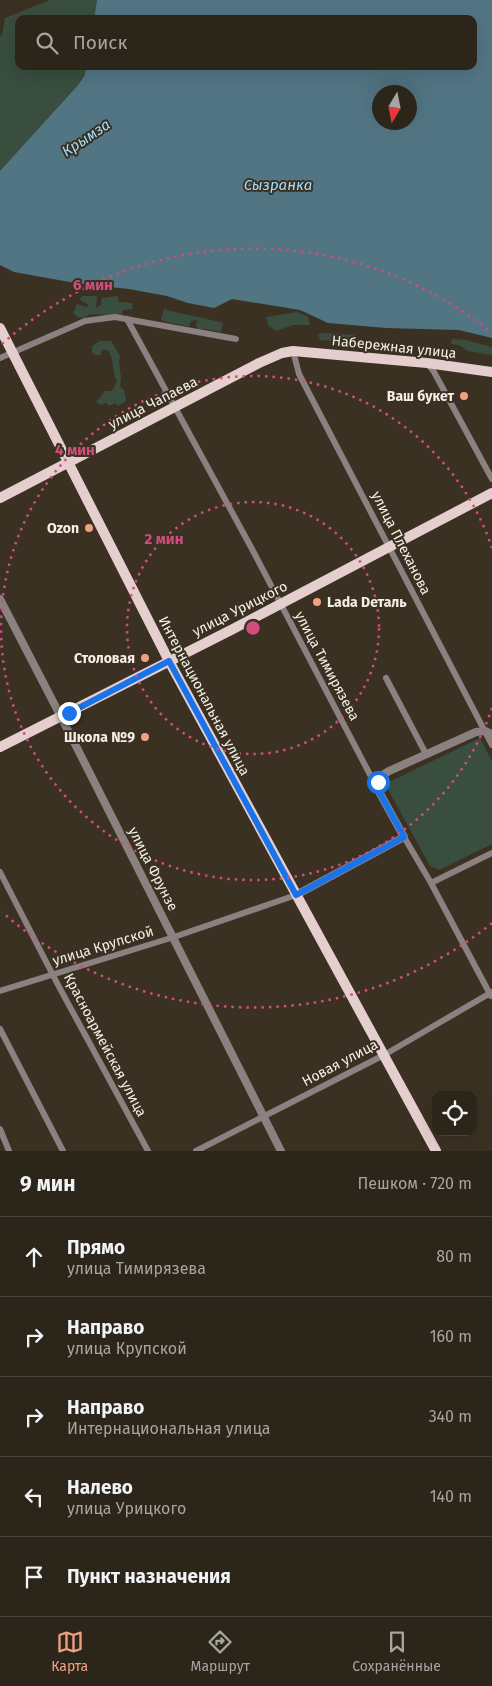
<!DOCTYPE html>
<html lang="ru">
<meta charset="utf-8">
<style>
body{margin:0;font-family:"Fira Sans",sans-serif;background:#342d23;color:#f1f3f6}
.controls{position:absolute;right:15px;bottom:15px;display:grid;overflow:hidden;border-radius:10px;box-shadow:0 5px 20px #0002}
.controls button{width:45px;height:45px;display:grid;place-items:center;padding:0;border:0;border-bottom:1px solid #484239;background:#2c251a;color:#f1f3f6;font:25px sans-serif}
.compass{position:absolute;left:372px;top:85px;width:45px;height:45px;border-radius:50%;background:#2c251a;box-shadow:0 5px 20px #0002;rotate:190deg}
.stop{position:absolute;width:15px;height:15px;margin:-11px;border:4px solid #1a73e8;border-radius:50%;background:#fff}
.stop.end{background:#1a73e8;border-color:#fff;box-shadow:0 1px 5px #0008}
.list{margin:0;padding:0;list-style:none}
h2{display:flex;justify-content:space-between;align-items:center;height:65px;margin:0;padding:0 20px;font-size:21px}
h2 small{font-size:16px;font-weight:400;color:#a6a5a2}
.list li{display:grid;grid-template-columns:32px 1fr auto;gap:15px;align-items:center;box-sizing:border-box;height:80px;padding:0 20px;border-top:1px solid #484239}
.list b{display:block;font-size:19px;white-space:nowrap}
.list p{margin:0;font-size:16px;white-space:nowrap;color:#a6a5a2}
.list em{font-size:16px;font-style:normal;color:#a6a5a2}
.icon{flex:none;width:28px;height:28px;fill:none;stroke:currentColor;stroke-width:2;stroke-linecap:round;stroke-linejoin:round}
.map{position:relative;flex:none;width:492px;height:1151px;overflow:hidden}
.search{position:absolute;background:#2c251a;box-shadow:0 5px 20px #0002;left:15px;right:15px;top:15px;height:55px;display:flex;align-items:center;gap:12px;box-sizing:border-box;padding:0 18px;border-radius:10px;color:#a6a5a2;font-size:19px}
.sheet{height:465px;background:#2c251a}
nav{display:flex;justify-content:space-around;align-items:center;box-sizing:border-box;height:70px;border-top:1px solid #484239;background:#2c251a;font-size:14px;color:#a6a5a2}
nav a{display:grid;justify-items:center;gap:2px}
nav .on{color:#f3a082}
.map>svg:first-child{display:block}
</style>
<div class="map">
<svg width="492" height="1151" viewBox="0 0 492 1151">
<rect width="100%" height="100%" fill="#3b3123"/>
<path fill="#394e3f" d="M50,0H97L94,19H19V66H87V68L78,85L0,171V36L2,35L5,18Z
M82,296H97L96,308L101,305L102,298L117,296L119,302L132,303L133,309L123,310L121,316L90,314L84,318L78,317L73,313L77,304L86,307L89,305L80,300Z
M164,309C184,315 203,317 223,323L221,332L204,329L199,330L196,326L197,320L191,321L189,327C181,324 167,323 161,320Z
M298,312L308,317L310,325H293L276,331L268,325L266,317Z
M326,333L356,335L359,340L346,342L320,340L318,334Z
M452,339L466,340L492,347V355L468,351L459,345L451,344Z
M100,341H111L120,356L119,363L121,377L120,387L124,390L126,401L118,406L115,403L109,406L106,403L101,405L96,402L105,391H112L117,381C111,368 115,362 108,350H102L100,355H95L92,353V346Z
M480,738L492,761V844L439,870L430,866L385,784Z"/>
<path fill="#527584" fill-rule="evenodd" d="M97,0H492V338L459,330L386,328L328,323L300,310L232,299L214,308L188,303L167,296L129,289L81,284L14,272L0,265V171L78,85L84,76L87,66H473V19H94ZM380,92H410V122H380Z"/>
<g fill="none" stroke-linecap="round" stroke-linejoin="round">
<path stroke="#8b8180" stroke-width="6" d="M127,319L252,549L377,788
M293,351L299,374L492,745
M0,358L85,321L115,317L236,339
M427,363L434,372L492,479
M386,678L426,754
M404,837L431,883L491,996
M0,872L57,983L148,1151
M431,883L492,853
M0,991L174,937L296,895
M0,1029L63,1151
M0,1129L9,1151
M196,1151L384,1055L492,992"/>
<path stroke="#8b8180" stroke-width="8" d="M0,599L75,744L281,1151
M296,895L404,837L377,788L381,776L389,771L476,732L485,731L492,734"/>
<path stroke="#e4cfce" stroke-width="10" d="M0,328L169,661L436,1151
M0,498L259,363L282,353L293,351L427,363L492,372
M0,747L233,629L492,493"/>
</g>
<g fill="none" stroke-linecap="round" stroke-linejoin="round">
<path stroke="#1a73e8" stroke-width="6" d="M69,713L169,661L296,895L404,837L377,788L378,782"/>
</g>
<g fill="none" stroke="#cf4e7e" stroke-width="2.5" stroke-dasharray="2.5 5">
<circle cx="253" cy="628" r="126"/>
<path d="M492 708A252 252 0 1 1 492 548"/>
<path d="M492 923A379 379 0 0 1 2 912M2 344A379 379 0 0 1 492 333"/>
</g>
<g fill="#f3a082" stroke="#3b3123" stroke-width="2">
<circle cx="464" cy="396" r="5"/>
<circle cx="89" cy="528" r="5"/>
<circle cx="317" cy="602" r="5"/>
<circle cx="145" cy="658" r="5"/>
<circle cx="145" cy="737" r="5"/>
</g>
<g text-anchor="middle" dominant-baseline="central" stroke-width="4" stroke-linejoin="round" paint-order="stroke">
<g font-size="14" fill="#f5efe6" stroke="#3b3123">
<text transform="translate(394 347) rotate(6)">Набережная улица</text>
<text transform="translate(153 403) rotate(-27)">улица Чапаева</text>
<text transform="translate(401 543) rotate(63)">улица Плеханова</text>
<text transform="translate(240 609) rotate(-27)">улица Урицкого</text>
<text transform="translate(327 666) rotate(62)">улица Тимирязева</text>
<text transform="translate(204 696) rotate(62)">Интернациональная улица</text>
<text transform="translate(153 869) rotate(63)">улица Фрунзе</text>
<text transform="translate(103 946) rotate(-17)">улица Крупской</text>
<text transform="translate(105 1045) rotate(62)">Красноармейская улица</text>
<text transform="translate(340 1063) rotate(-28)">Новая улица</text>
</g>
<g font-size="14" font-weight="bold" fill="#f5efe6" stroke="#3b3123" text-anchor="end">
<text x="454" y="396">Ваш букет</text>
<text x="79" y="528">Ozon</text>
<text x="327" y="602" text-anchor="start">Lada Dеталь</text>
<text x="135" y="658">Столовая</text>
<text x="135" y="737">Школа №9</text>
</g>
<g font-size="15" font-style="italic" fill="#9ddffc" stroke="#3b3123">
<text transform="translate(86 138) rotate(-34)">Крымза</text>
<text x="278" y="185">Сызранка</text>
</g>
</g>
<circle cx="253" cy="628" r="8" fill="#cf4e7e" stroke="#3b3123" stroke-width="2.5"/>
<g font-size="15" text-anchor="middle" font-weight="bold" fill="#cf4e7e" stroke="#3b3123" stroke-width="4" stroke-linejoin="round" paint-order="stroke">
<text x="93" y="290">6 мин</text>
<text x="75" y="455">4 мин</text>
<text x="164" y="544">2 мин</text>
</g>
</svg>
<div class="controls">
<button><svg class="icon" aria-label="locate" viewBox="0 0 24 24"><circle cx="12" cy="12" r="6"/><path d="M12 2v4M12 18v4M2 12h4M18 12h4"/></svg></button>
</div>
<svg class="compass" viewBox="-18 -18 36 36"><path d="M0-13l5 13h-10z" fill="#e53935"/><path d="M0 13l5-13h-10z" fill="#a6a5a2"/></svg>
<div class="stop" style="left:378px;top:782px"></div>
<div class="stop end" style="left:69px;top:713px"></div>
<div class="search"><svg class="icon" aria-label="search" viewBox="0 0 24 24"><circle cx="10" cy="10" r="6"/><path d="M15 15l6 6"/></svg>Поиск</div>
</div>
<section class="sheet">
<h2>9 мин<small>Пешком · 720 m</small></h2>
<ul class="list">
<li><svg class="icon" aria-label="ahead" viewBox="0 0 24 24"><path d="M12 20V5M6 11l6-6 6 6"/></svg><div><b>Прямо</b><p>улица Тимирязева</p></div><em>80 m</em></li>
<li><svg class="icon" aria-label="right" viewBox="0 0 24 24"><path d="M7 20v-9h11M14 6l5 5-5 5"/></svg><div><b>Направо</b><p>улица Крупской</p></div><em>160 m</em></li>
<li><svg class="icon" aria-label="right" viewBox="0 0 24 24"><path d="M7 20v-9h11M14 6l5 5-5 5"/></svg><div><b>Направо</b><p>Интернациональная улица</p></div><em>340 m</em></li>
<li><svg class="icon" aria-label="left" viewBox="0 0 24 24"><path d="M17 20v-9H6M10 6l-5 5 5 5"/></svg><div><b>Налево</b><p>улица Урицкого</p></div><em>140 m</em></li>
<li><svg class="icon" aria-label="arrive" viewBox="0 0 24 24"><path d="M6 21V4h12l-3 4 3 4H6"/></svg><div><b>Пункт назначения</b></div></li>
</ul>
</section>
<nav>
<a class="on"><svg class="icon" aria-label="map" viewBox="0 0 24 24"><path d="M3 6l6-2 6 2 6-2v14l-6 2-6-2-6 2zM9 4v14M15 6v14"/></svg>Карта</a>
<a><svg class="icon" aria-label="directions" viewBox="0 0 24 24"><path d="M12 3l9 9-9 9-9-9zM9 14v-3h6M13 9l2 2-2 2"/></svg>Маршрут</a>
<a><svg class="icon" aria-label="saved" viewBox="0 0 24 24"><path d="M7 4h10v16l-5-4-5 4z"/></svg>Сохранённые</a>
</nav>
